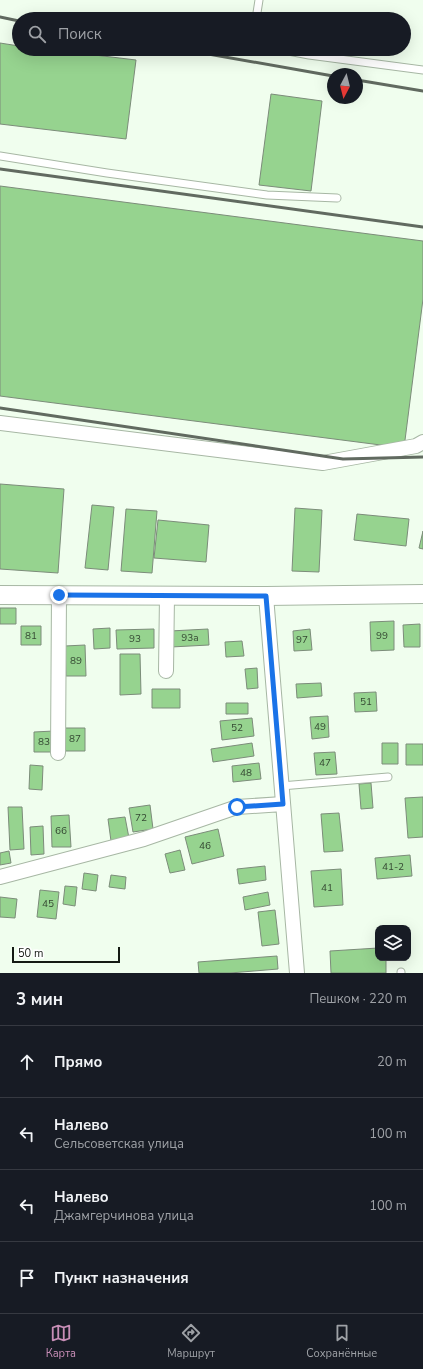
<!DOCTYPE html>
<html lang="ru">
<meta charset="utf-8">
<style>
body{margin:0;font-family:"Nunito Sans",sans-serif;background:#242831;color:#f1f3f6}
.controls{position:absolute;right:12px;bottom:12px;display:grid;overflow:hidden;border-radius:8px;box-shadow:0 4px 16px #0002}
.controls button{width:36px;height:36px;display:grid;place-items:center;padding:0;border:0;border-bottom:1px solid #363941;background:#171b24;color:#f1f3f6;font:20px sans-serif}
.compass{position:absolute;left:327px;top:68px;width:36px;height:36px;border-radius:50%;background:#171b24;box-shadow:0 4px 16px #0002;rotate:187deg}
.scale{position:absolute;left:12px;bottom:10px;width:108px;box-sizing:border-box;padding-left:4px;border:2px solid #141a13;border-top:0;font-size:11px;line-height:14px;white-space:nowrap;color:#141a13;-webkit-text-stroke:3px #fff;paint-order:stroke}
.stop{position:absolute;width:12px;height:12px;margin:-9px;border:3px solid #1a73e8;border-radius:50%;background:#fff}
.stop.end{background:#1a73e8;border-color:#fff;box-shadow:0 1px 4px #0008}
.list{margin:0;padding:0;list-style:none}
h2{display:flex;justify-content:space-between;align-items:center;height:52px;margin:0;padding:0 16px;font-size:17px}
h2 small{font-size:13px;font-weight:400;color:#9ea1a6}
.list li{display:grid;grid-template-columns:26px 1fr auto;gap:12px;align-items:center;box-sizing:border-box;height:72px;padding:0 16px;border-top:1px solid #363941}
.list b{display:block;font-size:15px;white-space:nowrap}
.list p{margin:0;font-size:13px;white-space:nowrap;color:#9ea1a6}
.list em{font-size:13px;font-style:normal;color:#9ea1a6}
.icon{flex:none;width:22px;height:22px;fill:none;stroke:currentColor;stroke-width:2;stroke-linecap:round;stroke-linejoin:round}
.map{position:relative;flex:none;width:423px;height:973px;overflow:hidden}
.search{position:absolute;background:#171b24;box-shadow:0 4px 16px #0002;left:12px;right:12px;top:12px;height:44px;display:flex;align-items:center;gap:10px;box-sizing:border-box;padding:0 14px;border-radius:22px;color:#9ea1a6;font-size:15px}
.sheet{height:340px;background:#171b24}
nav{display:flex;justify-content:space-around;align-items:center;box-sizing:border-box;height:56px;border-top:1px solid #363941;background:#171b24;font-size:11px;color:#9ea1a6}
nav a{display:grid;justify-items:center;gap:2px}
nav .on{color:#c88eb7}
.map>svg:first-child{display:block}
</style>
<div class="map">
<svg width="423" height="973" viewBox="0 0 423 973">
<rect width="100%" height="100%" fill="#f0feee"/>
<path fill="#96d38f" stroke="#7c8c7a" d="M0,43L19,46V49H45L136,60L126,139L0,124Z
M271,94L322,101L311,191L259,185Z
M0,186L423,241V299L404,448L0,396Z
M0,484L64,489L58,573L0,569Z
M92,505L114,507L108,570L85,568Z
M295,508L322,510L319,572L292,571Z
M126,509L157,511L152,573L121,571Z
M357,514L409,519L406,546L354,540Z
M158,520L209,525L206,562L154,558Z
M423,531V549L419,548Z
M0,608H16V624H0Z
M394,621V650L371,651L370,622Z
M420,624V647H404L403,625Z
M21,626H41V645H21Z
M110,628V648L94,649L93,629Z
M154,629V648L117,649L116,630Z
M208,629L209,645L171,647L170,631Z
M310,629L312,650L294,651L293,631Z
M242,641L244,656L226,657L225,642Z
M85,645L86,676H66L65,646Z
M120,654H140L141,694L120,695Z
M257,668L258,688L247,689L245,669Z
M321,683L322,696L297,698L296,684Z
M152,689H180V708H152Z
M376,692L377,711L355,712L354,693Z
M226,703H248V714H226Z
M328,716L329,737L312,739L310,717Z
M252,718L254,736L222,740L220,721Z
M65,728H85V751H65Z
M54,731V752H34V732Z
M252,743L254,756L213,762L211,749Z
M382,743H398V764H382Z
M406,744H423V765H406Z
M335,752L337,774L316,775L314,753Z
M259,763L261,779L233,782L232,766Z
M30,765L43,766L42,790L29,789Z
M371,783L373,808L361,809L359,784Z
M423,797V837L408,838L405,798Z
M150,805L153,829L133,832L129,808Z
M8,807H22L24,849L10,850Z
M339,813L343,851L324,852L321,814Z
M69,815L71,847H52L51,816Z
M125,817L129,838L111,841L108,819Z
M43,826L44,854L31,855L30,827Z
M218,829L224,856L192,864L185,837Z
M180,850L185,870L170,873L165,854Z
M9,851L11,863L0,865V853Z
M410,855L412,876L377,879L375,858Z
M265,866L266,880L239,884L237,869Z
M341,869L343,905L314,907L311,871Z
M84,873L98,875L96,891L82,889Z
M111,875L126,877L125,889L109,887Z
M65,886L77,887L75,906L63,904Z
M40,890L59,892L56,919L37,917Z
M268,892L270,905L245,910L243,897Z
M0,897L17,899L15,918L0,917Z
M275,910L279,944L262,946L258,912Z
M378,948V958H386V973H331L330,951Z
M277,956L278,969L230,973H199L198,962Z"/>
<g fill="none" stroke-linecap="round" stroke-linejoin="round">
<defs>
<path id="service" d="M256,19L259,0
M278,49L309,55L423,70
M0,156L107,173L267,195L337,198
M281,786L388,777
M401,972V973"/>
<path id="minor" d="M0,423L323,463L416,446L423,442
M266,596L297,973
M166,671L167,596
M58,753L59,595
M0,877L144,839L237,807L283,804"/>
<path id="tertiary" d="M0,595L266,596L423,594"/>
</defs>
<use href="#service" stroke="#a7b7a4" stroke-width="9"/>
<use href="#minor" stroke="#a7b7a4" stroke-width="16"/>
<use href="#tertiary" stroke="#a7b7a4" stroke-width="20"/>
<use href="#service" stroke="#fff" stroke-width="7"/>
<use href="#minor" stroke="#fff" stroke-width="14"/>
<use href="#tertiary" stroke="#fff" stroke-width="18"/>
<path stroke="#616a60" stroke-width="3" d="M0,17L19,21
M180,49L333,76
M357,80L423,91
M0,169L423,227
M0,408L343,459L423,457"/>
</g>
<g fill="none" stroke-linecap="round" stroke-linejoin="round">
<path stroke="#1a73e8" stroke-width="5" d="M59,595L266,596L283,804L237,807"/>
</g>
<g text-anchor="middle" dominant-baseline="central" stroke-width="3" stroke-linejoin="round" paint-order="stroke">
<g font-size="10" fill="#344832">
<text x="31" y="636">81</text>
<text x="382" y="636">99</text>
<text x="190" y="638">93a</text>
<text x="135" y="639">93</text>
<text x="302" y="640">97</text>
<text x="76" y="661">89</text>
<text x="366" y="702">51</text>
<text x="320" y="727">49</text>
<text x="237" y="728">52</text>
<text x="75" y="739">87</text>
<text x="44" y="742">83</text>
<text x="325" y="763">47</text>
<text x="246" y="773">48</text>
<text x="141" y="818">72</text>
<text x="61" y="831">66</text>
<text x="205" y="846">46</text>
<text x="393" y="867">41-2</text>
<text x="327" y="888">41</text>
<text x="48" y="904">45</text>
</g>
</g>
</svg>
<div class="controls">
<button><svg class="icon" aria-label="layers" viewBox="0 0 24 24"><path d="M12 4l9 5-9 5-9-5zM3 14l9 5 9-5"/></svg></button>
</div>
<svg class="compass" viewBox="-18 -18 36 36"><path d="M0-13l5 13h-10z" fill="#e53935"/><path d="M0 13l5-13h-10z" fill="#9ea1a6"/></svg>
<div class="scale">50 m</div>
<div class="stop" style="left:237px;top:807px"></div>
<div class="stop end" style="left:59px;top:595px"></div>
<div class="search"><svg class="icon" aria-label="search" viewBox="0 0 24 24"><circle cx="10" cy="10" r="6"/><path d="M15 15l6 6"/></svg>Поиск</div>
</div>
<section class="sheet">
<h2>3 мин<small>Пешком · 220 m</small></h2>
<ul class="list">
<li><svg class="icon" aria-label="ahead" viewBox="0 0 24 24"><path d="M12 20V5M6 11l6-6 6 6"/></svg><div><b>Прямо</b></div><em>20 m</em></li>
<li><svg class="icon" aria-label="left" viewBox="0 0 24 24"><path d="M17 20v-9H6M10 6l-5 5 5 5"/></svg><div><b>Налево</b><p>Сельсоветская улица</p></div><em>100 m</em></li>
<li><svg class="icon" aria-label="left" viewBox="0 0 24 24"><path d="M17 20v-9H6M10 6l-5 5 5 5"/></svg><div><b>Налево</b><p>Джамгерчинова улица</p></div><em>100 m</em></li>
<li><svg class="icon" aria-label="arrive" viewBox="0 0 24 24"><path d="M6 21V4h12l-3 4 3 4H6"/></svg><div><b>Пункт назначения</b></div></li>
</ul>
</section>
<nav>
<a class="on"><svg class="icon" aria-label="map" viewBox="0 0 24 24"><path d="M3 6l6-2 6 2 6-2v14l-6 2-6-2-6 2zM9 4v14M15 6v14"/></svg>Карта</a>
<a><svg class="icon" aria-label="directions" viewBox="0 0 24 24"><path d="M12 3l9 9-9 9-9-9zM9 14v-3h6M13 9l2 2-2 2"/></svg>Маршрут</a>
<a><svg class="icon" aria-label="saved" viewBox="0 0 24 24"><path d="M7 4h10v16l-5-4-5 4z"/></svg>Сохранённые</a>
</nav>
